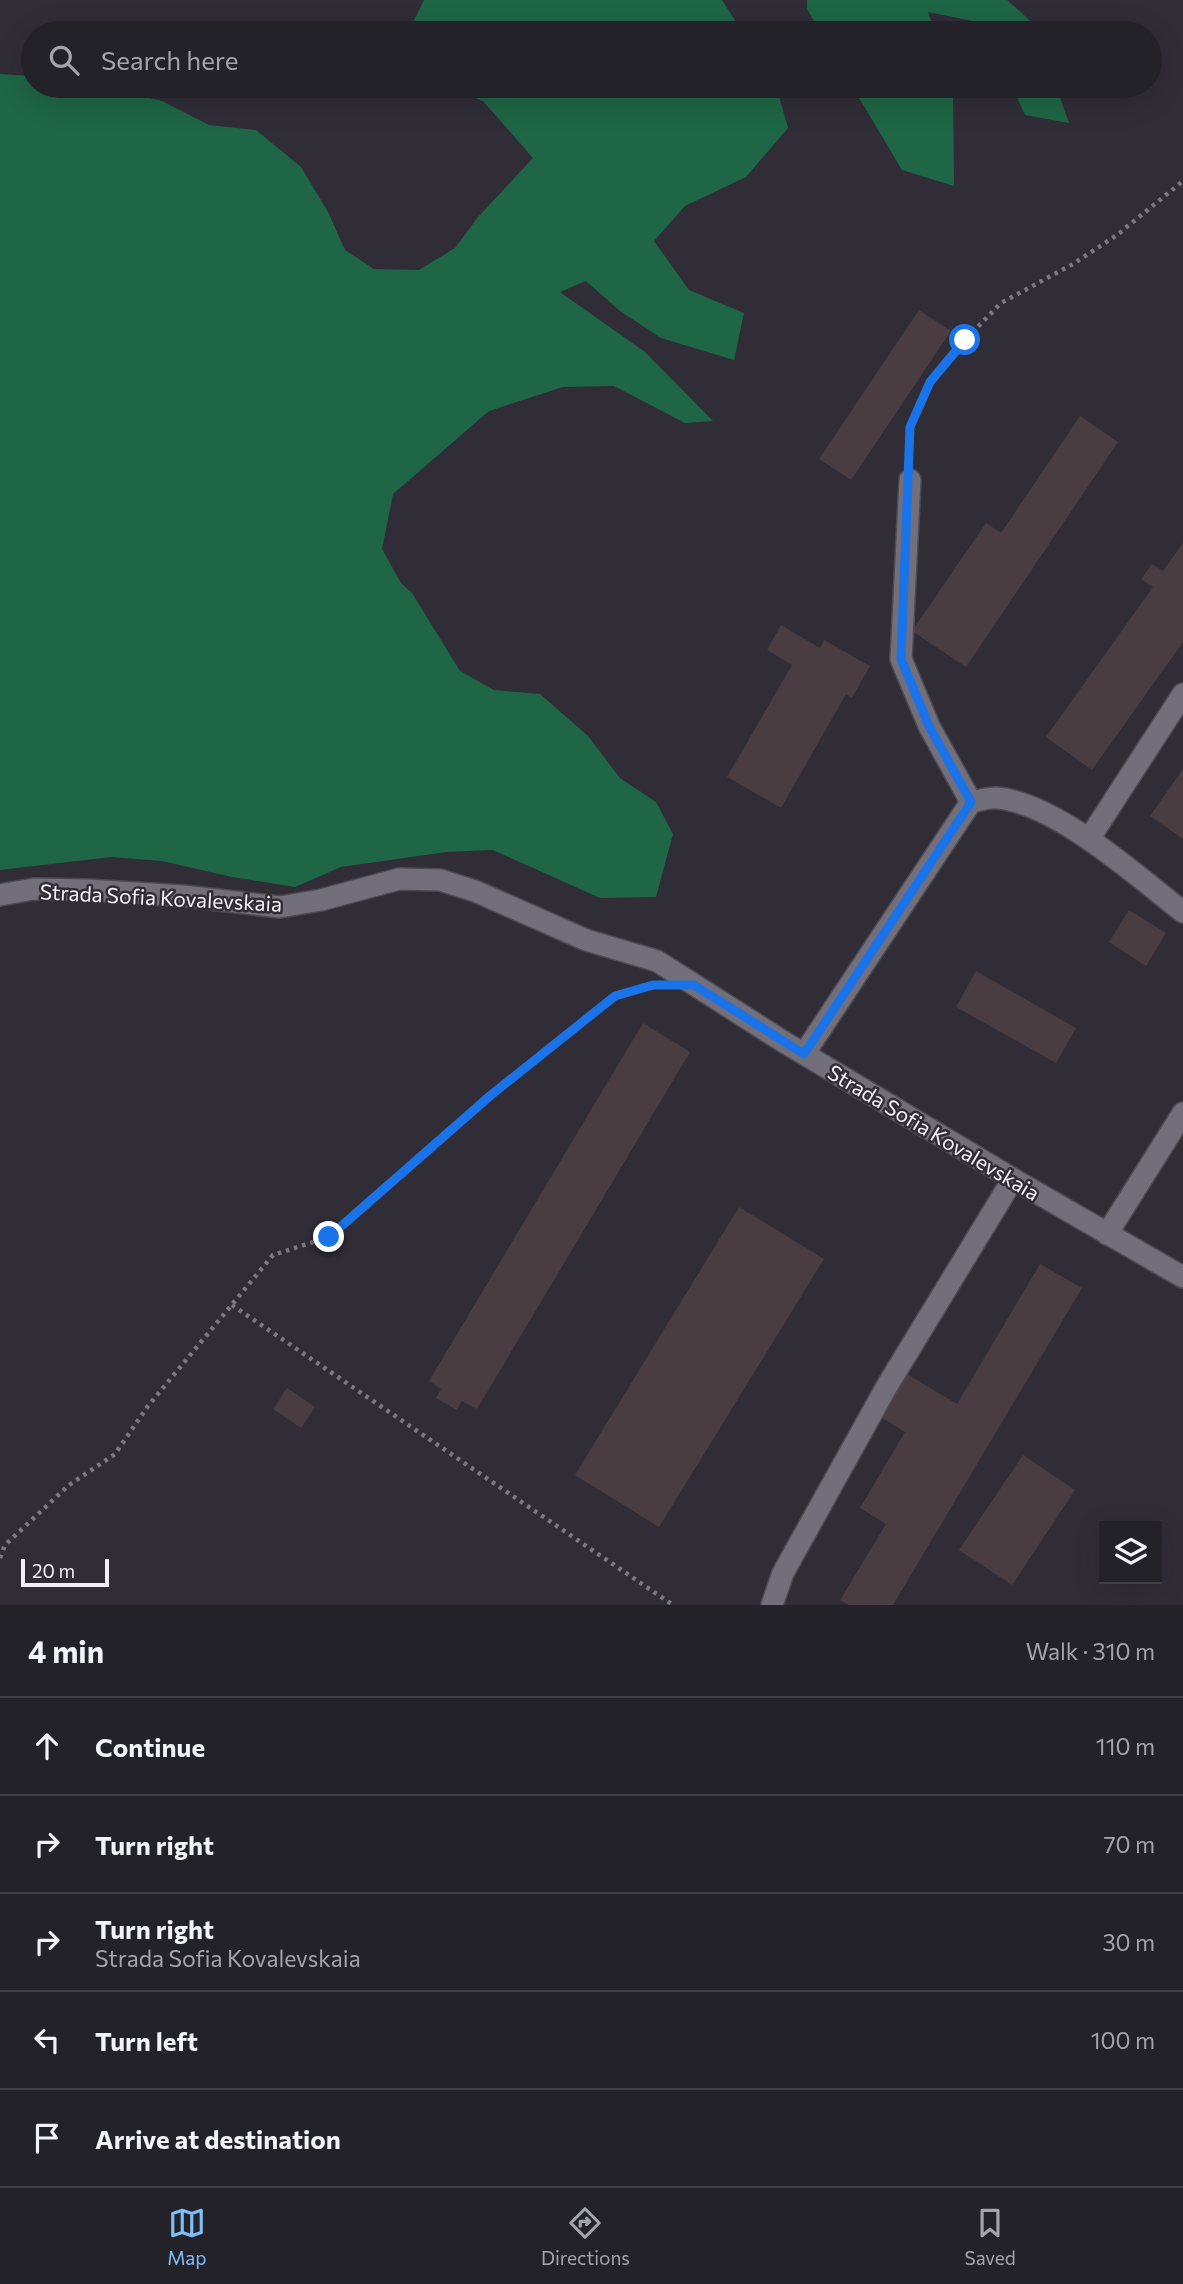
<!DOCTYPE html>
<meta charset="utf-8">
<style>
body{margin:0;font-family:Commissioner,sans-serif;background:#302f35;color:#f1f3f6}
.controls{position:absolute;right:21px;bottom:21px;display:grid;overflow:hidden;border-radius:0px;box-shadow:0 7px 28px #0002}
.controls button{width:63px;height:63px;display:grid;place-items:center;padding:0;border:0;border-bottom:2px solid #413f46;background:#242229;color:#f1f3f6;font:35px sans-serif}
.scale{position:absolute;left:21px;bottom:18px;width:88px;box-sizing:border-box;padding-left:7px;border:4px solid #f2f0f6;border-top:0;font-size:19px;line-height:24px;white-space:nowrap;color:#f2f0f6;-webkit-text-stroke:5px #302d37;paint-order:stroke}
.stop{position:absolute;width:21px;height:21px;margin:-16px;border:5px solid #1a73e8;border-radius:50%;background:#fff}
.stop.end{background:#1a73e8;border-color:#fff;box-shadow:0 2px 7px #0008}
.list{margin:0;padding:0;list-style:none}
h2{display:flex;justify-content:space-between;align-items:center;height:91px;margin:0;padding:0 28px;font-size:30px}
h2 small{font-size:23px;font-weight:400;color:#a3a4a8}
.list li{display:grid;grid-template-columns:46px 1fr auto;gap:21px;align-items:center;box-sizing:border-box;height:98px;padding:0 28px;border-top:2px solid #413f46}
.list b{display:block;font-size:26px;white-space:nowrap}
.list p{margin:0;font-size:23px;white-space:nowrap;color:#a3a4a8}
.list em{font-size:23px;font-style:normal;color:#a3a4a8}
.icon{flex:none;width:38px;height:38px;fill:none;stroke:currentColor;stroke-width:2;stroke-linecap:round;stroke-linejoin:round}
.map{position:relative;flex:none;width:1183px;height:1605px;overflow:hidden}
.search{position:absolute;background:#242229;box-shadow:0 7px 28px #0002;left:21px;right:21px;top:21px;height:77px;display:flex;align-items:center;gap:18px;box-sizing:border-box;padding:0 24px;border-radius:38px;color:#a3a4a8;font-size:26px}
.sheet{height:581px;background:#242229}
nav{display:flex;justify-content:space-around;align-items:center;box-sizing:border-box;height:98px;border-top:2px solid #413f46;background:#242229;font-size:19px;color:#a3a4a8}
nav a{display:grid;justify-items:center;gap:4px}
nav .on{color:#7dbef9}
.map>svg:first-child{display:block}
</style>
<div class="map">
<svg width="1183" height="1605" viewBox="0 0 1183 1605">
<rect width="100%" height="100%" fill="#302d37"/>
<path fill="#1e6645" d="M424,0H722L743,33H408Z
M807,0H1007L1034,24L1037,33H988L983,23L928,12L935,33H821L807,9Z
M0,74L33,76V86H95L162,101L209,125L256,130L301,167L328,212L345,250L374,269L419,270L455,248L478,217L533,158L483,101L445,86H776L788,128L746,177L685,206L654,241L689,290L744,313L734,360L661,338L620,311L586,281L560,292L645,352L713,421L685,423L614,386L563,387L489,411L393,494L382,549L401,583L412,593L460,671L494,690L540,694L588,736L620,778L656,802L673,834L656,897L600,898L493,850L446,852L341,867L295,887L232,877L162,861L111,857L0,870Z
M852,86H953L954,186L902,170Z
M1012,86H1056L1069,123L1025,115Z"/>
<path fill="#493d42" d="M919,310L951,331L851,480L819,459Z
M1080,416L1118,442L966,667L912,631L986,523L1001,533Z
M1183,543V642L1092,770L1046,737L1153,587L1141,579L1152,564L1163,571Z
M781,625L820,648L824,640L870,666L852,698L846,694L781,808L727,777L792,665L767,650Z
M1183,769V839L1150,816Z
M1129,910L1166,933L1146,966L1109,942Z
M976,971L1076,1028L1056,1063L956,1007Z
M643,1023L690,1052L477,1409L462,1401L457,1410L436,1398L441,1389L429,1381Z
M739,1207L824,1259L659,1527L575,1475Z
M1040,1264L1082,1288L893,1605H849L840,1600L886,1524L860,1508L905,1432L879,1416L905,1373L957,1404Z
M287,1388L315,1407L301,1428L273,1409Z
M1023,1455L1075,1490L1012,1585L959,1550Z"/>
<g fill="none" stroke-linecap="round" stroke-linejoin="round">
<defs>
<path id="minor" d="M910,480L901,659L929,726L971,802
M1089,839L1183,694
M0,895L34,889L87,890L183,896L280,907L321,900L399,879L440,880L475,891L586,940L657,961L784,1042L1013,1179L1183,1277
M804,1054L971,802C979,801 989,797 997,798C1056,803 1137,876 1183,912
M1107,1234L1183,1113
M772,1605L783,1573L887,1386L1013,1179"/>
</defs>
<use href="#minor" stroke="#4c4a52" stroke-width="24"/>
<path stroke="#7a7880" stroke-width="4.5" stroke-dasharray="3.5 5" stroke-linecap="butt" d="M910,457V427L930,382L965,340L1001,303L1073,264L1117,235L1183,181
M232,1305L673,1605
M0,1558L5,1545L69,1485L115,1454L148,1406L273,1255L329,1237L491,1095L615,996L651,986"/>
<use href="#minor" stroke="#726f7a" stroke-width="21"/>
</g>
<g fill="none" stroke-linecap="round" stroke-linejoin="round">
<path stroke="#1a73e8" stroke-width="9" d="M329,1237L491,1095L615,996L653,985H694L804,1054L971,802L929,726L901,659L910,427L930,382L965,340"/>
</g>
<g text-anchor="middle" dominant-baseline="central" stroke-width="5" stroke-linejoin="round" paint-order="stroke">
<g font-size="21" fill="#f2f0f6" stroke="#302d37">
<text transform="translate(161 897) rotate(3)">Strada Sofia Kovalevskaia</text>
<text transform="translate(934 1132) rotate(31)">Strada Sofia Kovalevskaia</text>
</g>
</g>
</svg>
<div class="controls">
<button><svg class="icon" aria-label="layers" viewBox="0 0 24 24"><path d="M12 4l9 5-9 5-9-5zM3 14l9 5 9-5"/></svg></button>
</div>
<div class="scale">20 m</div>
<div class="stop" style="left:965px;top:340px"></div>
<div class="stop end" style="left:329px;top:1237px"></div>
<div class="search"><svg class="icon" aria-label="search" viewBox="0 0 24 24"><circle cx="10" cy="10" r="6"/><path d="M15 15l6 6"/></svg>Search here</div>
</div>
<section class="sheet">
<h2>4 min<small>Walk · 310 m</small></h2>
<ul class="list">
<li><svg class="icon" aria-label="ahead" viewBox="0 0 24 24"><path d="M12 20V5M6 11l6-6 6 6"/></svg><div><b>Continue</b></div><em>110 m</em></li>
<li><svg class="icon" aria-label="right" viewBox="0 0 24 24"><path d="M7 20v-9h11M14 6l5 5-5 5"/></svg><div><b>Turn right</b></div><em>70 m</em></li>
<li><svg class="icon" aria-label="right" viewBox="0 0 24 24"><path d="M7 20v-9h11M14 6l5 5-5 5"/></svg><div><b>Turn right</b><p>Strada Sofia Kovalevskaia</p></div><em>30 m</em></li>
<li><svg class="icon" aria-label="left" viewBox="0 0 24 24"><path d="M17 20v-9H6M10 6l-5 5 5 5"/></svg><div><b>Turn left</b></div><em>100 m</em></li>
<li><svg class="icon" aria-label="arrive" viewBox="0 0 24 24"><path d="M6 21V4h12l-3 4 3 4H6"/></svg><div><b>Arrive at destination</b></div></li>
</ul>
</section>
<nav>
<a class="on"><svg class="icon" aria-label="map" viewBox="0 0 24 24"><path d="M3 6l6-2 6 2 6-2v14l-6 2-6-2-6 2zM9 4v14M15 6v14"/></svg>Map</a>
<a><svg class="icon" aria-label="directions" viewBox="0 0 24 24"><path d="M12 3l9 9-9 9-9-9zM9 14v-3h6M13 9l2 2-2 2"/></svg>Directions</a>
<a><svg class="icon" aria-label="saved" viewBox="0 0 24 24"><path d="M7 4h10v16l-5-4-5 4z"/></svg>Saved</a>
</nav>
